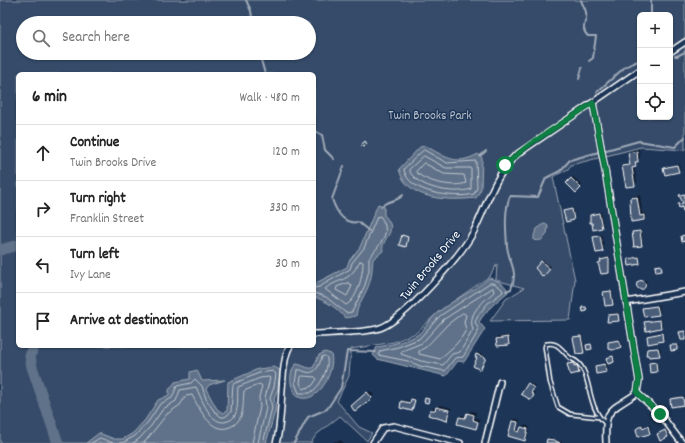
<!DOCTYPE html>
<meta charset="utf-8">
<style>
body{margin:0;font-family:Dekko,sans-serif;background:#f2f2f2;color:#222}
.controls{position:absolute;right:12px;top:12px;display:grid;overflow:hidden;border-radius:6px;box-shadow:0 1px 3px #0004}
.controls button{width:36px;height:36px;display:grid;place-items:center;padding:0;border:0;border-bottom:1px solid #e0e0e0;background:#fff;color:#222;font:20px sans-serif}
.stop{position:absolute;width:12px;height:12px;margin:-9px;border:3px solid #0b8043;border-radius:50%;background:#fff}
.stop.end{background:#0b8043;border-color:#fff;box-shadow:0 1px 4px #0008}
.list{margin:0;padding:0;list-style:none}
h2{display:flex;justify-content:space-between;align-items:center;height:52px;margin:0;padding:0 16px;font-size:17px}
h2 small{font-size:13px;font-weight:400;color:#767676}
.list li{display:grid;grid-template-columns:26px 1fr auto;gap:12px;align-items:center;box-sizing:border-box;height:56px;padding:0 16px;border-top:1px solid #e0e0e0}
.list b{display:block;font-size:15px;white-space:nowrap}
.list p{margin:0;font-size:13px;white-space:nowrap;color:#767676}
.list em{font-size:13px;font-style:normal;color:#767676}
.icon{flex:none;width:22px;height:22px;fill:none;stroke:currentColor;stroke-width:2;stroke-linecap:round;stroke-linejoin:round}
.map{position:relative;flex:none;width:685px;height:443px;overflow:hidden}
.search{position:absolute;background:#fff;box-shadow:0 1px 3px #0004;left:16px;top:16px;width:300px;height:44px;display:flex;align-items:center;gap:10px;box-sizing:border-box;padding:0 14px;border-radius:22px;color:#767676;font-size:15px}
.panel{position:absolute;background:#fff;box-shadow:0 1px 3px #0004;left:16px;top:72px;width:300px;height:276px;border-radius:6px}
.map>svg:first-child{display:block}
</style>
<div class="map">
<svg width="685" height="443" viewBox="0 0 685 443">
<rect width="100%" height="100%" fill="#1d3557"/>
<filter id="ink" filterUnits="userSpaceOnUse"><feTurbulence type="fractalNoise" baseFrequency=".025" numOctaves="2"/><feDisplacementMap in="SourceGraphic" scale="8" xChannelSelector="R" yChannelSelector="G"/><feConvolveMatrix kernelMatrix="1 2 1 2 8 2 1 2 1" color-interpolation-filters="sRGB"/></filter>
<g filter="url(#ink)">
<path fill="#364b69" stroke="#9aa5b4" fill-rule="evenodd" d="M0,0H685V149L684,150L641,147L571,165L568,169L553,177L575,280L570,320L490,321L506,299L524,288L496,280L497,264L490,276L438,312L416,333L394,342L351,349L349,376L337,401L359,427L372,433L367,441L340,416L316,435L311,443H0ZM640,15H670V117H640ZM23,23H309V53H23ZM18,74H314V346H18Z"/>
<path fill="#617289" stroke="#a0aab8" d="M425,146C446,156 454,167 478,154L482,158L481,189L476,198C450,201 406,201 399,169L420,147Z
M378,204L384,206V215C401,232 380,238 383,251L373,259C372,269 372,278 368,287C364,297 357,306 356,316L345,318C337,308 327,301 314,297V284L347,267L349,261L360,247Z
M545,224L548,226C548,234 544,243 534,240C533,233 538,225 545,224Z
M489,278C497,280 506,284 508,292C497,301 486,310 479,322L485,329L464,362L458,361L446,376L377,359L373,355L377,347C390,345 402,342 415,336C423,332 429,321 436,314C452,300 473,292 489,278Z
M325,352L331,354C336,371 317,408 296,396C290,387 288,372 296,364C302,364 306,369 313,368L319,355Z
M274,367L280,370L278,389L274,399L276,408L266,443H86L99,433L114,439H123L133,433L145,420L158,400L169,395V390L175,382L190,379V372L197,370L202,381L225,380L209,385L206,389L217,409L223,413L227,411L228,382L258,369Z"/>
<path fill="#0007" d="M639,149L640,158L634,166L637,182L634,185L623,166L631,163L629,153L632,150Z
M679,164L680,170L679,171L666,174L665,169L666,167Z
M573,177L582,185L576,192L567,183Z
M640,195L642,214L646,213V217L644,220L632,221L631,198L633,196Z
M573,208L575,218L574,219L564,212Z
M601,212L603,226L601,227L591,215Z
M641,230L643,243L641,245L633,232Z
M602,235L604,249L602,251L594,237Z
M640,256V263L629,259L630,258Z
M610,257V270L609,272L599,263L603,258Z
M543,260L551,267L543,276L536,268Z
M646,280L647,286L639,288L638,282Z
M612,290L614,302L613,304L604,292Z
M659,305L660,312L659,314L643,309Z
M619,313L618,320L608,321L610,314Z
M661,319L662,326L661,327L646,322Z
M663,332L664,339L663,340L648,336Z
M582,335L585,350L577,353L574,338Z
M510,336L509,344L498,345V337Z
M620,339L622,345L621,347L609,342Z
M671,345H680V347L672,349Z
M660,347L661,353L659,355L648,350Z
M479,353L486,357L481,367L477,354Z
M609,356H614L615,360L614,362L608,358Z
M657,361L658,369L651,371L650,364Z
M575,362L576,365H579L580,371L578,372L568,365Z
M607,363L608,370L606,372L596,366Z
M530,383L535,386L532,391L535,393L532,398L529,384Z
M370,391L374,395L371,397L354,403Z
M684,396V404L671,399L673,398Z
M413,398L416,399L412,410L401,407L403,400L411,402Z
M440,405L451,408L449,418L446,420L431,411L433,408H437Z
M470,411L476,412L475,418L480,419L476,428L460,417L462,415L467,416Z
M515,419L520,420L517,429L521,430L524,425L530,427L527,438L524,440L515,436L513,421Z
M643,424L644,427L650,425L651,431L639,436L640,426Z
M666,429L669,434L661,440L658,434Z
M549,438L562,442V443H547Z
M340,440L344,443H333L335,441L338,442Z"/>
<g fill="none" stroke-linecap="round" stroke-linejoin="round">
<path stroke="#c0c7d0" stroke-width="1" d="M424,150L447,163L476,161L477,188L474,194C455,199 406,193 404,169Z
M424,156L446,168H471V189C454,195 416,188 409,170Z
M424,163L444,174L464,175L466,183C453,188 425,182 416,172Z
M360,261L363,262C363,274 358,299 346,305L325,289C334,281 346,281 353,272C356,269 357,265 360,261Z
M349,283L352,286L347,296L336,290L337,287Z
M490,283H494L502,289L503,292L488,303L479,314L475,322L479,330L463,357L455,358L445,371L420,366L408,361L378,355L380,351L398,347L419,339L440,316Z
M314,288L319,287L350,269L352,263L364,248L377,217L380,216C393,233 380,244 369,258V270L365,285L352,312L346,313L326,297L314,293
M493,288L494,292C482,303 467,313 473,330L460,352L452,354L443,365L421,361L401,354L402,351L422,343L443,320Z
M463,313L466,315L464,322L466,330C458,345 451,348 440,359L419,354V351L426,347L447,325Z
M325,356L327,358C329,370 320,387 310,393H299L295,383L297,370C301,369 302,371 306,372C317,375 319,364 322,357Z
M303,376L315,377L317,379L312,386L303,389L300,383L301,377Z
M91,443L100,438L113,443H122L135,436L148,422L160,404L172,398L177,386L191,383L195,379L202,386L206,399L214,411L221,417H225L231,412L233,384L259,373L273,371L276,374L274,387L270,398L272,408L263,443
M133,443L139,439L151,426L163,409L176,401L180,390L196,387C201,397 211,428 228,421C231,420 234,418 235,415C239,407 237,395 238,387L260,378L269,377L270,378L265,398L266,408L258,443
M144,443L167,414L180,405L186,396L192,395C199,408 211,435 230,427C235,425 239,421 241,416C244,408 243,399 244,391L260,384L262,386L259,397L260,407L252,443"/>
<path stroke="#a0aab8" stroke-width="2" d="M246,0L251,11L253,23
M581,0C582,4 585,8 586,12C588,21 579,28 588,36H596L593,58L589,61
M651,0V15
M259,53L265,74
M675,56H677L685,52
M579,79L582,68
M597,92L625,67L640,60
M314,130L322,135L325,150L334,159
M480,156L486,151
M344,166L332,199C336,211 343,225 358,222L369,231
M381,207C386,200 397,202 403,195
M506,291L511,289C519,270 509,264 507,246C506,230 504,211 510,196L538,197L546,178L560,171L570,160L639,141L675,147L685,137
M294,443L308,417L327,409L341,388L347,351L376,352"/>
<path stroke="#617289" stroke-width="11" d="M0,250L18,245
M34,346L30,356L32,367L58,443"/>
</g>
<path fill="#4a5d79" stroke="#fff" d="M365,141L367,144L364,147L361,145Z
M637,151L638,162H635L636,167L632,168L635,186L626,187L622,166L630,165L628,153Z
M677,165L679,172L665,175L663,168Z
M571,178L581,188L576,193L566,183Z
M685,194V212H683L682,207L679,208L678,204L683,203L679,195Z
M637,197L640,216L644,215V220L631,222L630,198Z
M572,209L574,220L566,222L563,211Z
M599,213L602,228L593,230L592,223H590V215Z
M640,231L642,246L634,247L632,232Z
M402,235L408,237L406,247L399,245Z
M685,235V241L682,242L681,236Z
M600,236L603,252L596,253L593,237Z
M639,257L640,264L629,266L628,259Z
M609,258V273L601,274L598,263L601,262L600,260Z
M541,261L550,269L543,277L535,268Z
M661,265L662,271L656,272L655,266Z
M636.5 285a4.5 4.5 0 1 1 9 0a4.5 4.5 0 1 1-9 0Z
M611,291L613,305L605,306L603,292Z
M657,306L659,315L644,317L642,308Z
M582,307H586L587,311L583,312Z
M618,314L619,321L607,322L608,315Z
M660,320L661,328L646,331L644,322Z
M685,331V340H681L679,332Z
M662,333L663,341L648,344L647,336Z
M581,336L584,353L576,354L573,337Z
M508,337L509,345L497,346L496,339Z
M619,340L621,347L613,350L608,349V342Z
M591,344L592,349L587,350L586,345Z
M670,345H677V350L671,351Z
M658,348L660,356L649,357L648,355H646L647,349Z
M476,354L486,358L480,370L473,366L477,358L475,357Z
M613,356L614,362L608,364L606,358Z
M656,362L657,372L650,373L649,363Z
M574,363V366L577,365L579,373L570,375L567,364Z
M605,364L607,372L596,374L595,366Z
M528,383L534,388L531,393L534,395L531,400L521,394Z
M367,392L372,398L355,412L351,406Z
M683,397L684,405L671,407L670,399Z
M425,398L429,399L428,403L424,402Z
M411,399L415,400L412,411L400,408L401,401L410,403Z
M436,407L449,410L447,421L428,415L430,410H435Z
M467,413L474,415L473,420L478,422L476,429L457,424L459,417L465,418Z
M512,421L518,422L516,431L519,432L521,427L528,429L525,441L508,436Z
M642,425V428L648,426L650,434L638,437L636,429Z
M665,430L668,437L660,441L657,434Z
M547,439L554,440L560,443H546Z"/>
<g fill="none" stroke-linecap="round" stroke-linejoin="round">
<defs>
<path id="service" d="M598,417L570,414L558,407L550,382L545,347L546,344C558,341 562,351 569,357C571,359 575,360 577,362C592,374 586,406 605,423"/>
<path id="minor" d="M670,52L685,42
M593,103L604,164L639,380L637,393C610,412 604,407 606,443
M626,302L685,292
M314,334C331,333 365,333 380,328C404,320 462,254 474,231C487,205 494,176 516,155L640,70
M637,393L660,414L682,443
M276,443C284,420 279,362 290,346
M373,443L383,428L394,426L460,443
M485,443L500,382"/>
</defs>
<use href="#service" stroke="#fff" stroke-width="5.5"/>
<use href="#minor" stroke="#fff" stroke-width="8"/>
<use href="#service" stroke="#1d3557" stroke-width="2.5"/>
<use href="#minor" stroke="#1d3557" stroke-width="5"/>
</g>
</g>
<g fill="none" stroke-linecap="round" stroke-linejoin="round" filter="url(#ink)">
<path stroke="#0b8043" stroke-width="5" d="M505,165L530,144L593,103L604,164L639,380L637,393L660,414"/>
</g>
<g text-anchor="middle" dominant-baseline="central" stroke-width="3" stroke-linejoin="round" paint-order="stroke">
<g font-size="13" fill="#b9c0ca" stroke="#1d3557">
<text x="430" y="116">Twin Brooks Park</text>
</g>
<g font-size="13" fill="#fff" stroke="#1d3557">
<text transform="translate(431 266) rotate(-50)">Twin Brooks Drive</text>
</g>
</g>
</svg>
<div class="controls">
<button>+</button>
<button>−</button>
<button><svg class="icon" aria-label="locate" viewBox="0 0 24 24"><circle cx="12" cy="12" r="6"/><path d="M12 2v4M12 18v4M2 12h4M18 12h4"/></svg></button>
</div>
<div class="stop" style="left:505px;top:165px"></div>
<div class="stop end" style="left:660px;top:414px"></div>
<div class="search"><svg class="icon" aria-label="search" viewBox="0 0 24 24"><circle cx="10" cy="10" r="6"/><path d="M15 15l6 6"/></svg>Search here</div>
<section class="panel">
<h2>6 min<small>Walk · 480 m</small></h2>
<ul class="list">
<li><svg class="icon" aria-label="ahead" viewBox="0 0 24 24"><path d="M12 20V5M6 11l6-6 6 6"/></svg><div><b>Continue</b><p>Twin Brooks Drive</p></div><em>120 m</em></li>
<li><svg class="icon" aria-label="right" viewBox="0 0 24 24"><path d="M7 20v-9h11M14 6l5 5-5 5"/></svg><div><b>Turn right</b><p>Franklin Street</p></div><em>330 m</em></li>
<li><svg class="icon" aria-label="left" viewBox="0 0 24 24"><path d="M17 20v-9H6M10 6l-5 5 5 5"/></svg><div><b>Turn left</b><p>Ivy Lane</p></div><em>30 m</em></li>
<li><svg class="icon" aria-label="arrive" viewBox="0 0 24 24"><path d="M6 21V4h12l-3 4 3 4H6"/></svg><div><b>Arrive at destination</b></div></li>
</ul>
</section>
</div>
